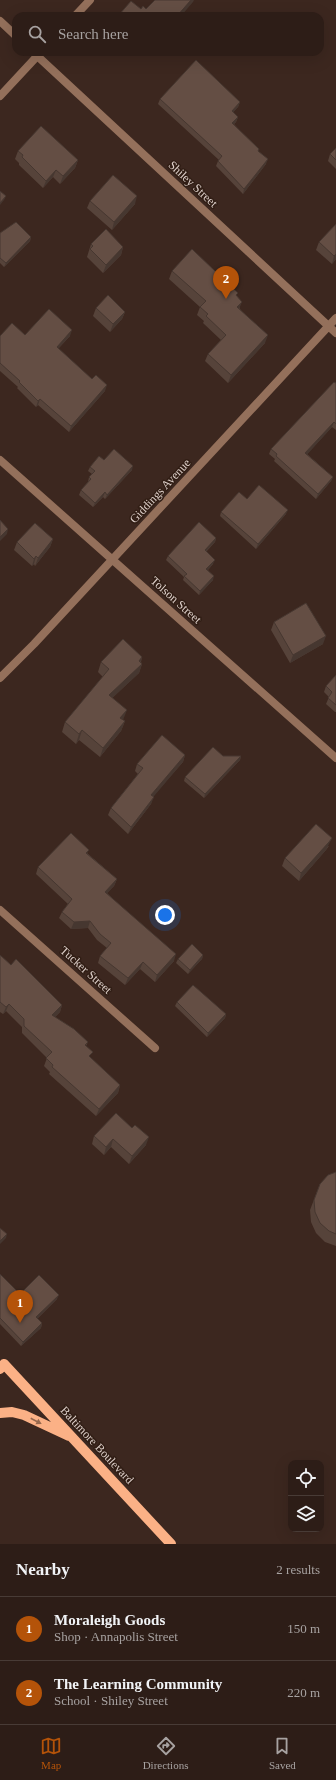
<!DOCTYPE html>
<meta charset="utf-8">
<style>
body{margin:0;font-family:Georgia,serif;background:#352620;color:#f1f3f6}
.controls{position:absolute;right:12px;bottom:12px;display:grid;overflow:hidden;border-radius:8px;box-shadow:0 4px 16px #0002}
.controls button{width:36px;height:36px;display:grid;place-items:center;padding:0;border:0;border-bottom:1px solid #483b36;background:#2d1d17;color:#f1f3f6;font:20px sans-serif}
.you{position:absolute;left:165px;top:915px;width:14px;height:14px;margin:-10px;border:3px solid #fff;border-radius:50%;background:#1a73e8;box-shadow:0 0 0 6px #1a73e833}
.badge{display:grid;place-items:center;width:26px;height:26px;border-radius:50%;background:#b45309;color:#fff;font-size:13px;font-weight:700}
.pin{position:absolute;translate:-50% -33px;filter:drop-shadow(0 1px 2px #0008)}
.pin::after{content:'';position:absolute;top:21px;width:14px;height:12px;background:inherit;clip-path:polygon(0 0,100% 0,50% 100%)}
.list{margin:0;padding:0;list-style:none}
h2{display:flex;justify-content:space-between;align-items:center;height:52px;margin:0;padding:0 16px;font-size:17px}
h2 small{font-size:13px;font-weight:400;color:#a7a2a1}
.list li{display:grid;grid-template-columns:26px 1fr auto;gap:12px;align-items:center;box-sizing:border-box;height:64px;padding:0 16px;border-top:1px solid #483b36}
.list b{display:block;font-size:15px;white-space:nowrap}
.list p{margin:0;font-size:13px;white-space:nowrap;color:#a7a2a1}
.list em{font-size:13px;font-style:normal;color:#a7a2a1}
.icon{flex:none;width:22px;height:22px;fill:none;stroke:currentColor;stroke-width:2;stroke-linecap:round;stroke-linejoin:round}
.map{position:relative;flex:none;width:336px;height:1544px;overflow:hidden}
.search{position:absolute;background:#2d1d17;box-shadow:0 4px 16px #0002;left:12px;right:12px;top:12px;height:44px;display:flex;align-items:center;gap:10px;box-sizing:border-box;padding:0 14px;border-radius:12px;color:#a7a2a1;font-size:15px}
.sheet{height:180px;background:#2d1d17}
nav{display:flex;justify-content:space-around;align-items:center;box-sizing:border-box;height:56px;border-top:1px solid #483b36;background:#2d1d17;font-size:11px;color:#a7a2a1}
nav a{display:grid;justify-items:center;gap:2px}
nav .on{color:#b45309}
.map>svg:first-child{display:block}
</style>
<div class="map">
<svg width="336" height="1544" viewBox="0 0 336 1544">
<rect width="100%" height="100%" fill="#3c271f"/>
<g fill="none" stroke-linecap="round" stroke-linejoin="round">
<path stroke="#94705b" stroke-width="8" d="M0,21L16,36
M33,52L336,333
M0,460L336,758
M0,678L34,644L336,318
M0,910L155,1048"/>
<path stroke="#94705b" stroke-width="8" d="M75,16L90,0
M0,96L41,52"/>
<path stroke="#fbb186" stroke-width="10" d="M0,1369L4,1364L171,1544
M0,1413L12,1412L24,1415L69,1436"/>
</g>
<path fill="#56433a" d="M160,99L240,102L238,107L233,112L238,117L236,122L234,124L259,152L266,164L243,194L216,166L218,161L219,160L158,104Z
M336,148V169L328,161L330,154Z
M18,151L78,160L75,168L60,184L53,177L43,188L19,165V163L15,159Z
M90,201L135,204L112,230L87,208Z
M336,224V259L332,264L316,250L319,242Z
M0,233L31,237L30,241L4,267L0,263Z
M91,244L123,247L121,255L103,273L87,257Z
M172,271L237,296L240,309L265,343L228,383L205,361L208,354L221,340L203,323L204,321L197,315L200,307L169,279Z
M96,308L125,312L122,319L110,332L93,316Z
M25,335L70,336L58,349L105,391L69,432L38,405L36,407L17,388L18,387L0,371V336Z
M336,383V430L332,427L307,454L333,477L331,481L316,499L274,461L275,459L269,454L271,449Z
M104,460L132,470L105,499L103,497L93,507L79,495L81,490L88,482L89,477L92,474L88,471L90,467Z
M247,499L286,514L256,549L220,516L221,512Z
M216,538L215,542L206,552L213,564L208,570L213,580L199,595L183,580L184,577L166,560L168,556Z
M53,539L50,547L35,566L34,564L32,566L14,550L17,542Z
M274,622L323,644L290,663L271,630Z
M142,657L141,662L142,664L139,673L112,698L123,720L125,721L121,731L100,757L79,740L76,744L62,732L65,722L103,677L98,672L101,662Z
M336,675V712H335L326,704L329,697L324,692L326,686Z
M185,755L183,762L153,796L151,804L128,834L108,815L111,808L138,774L135,771L137,764Z
M223,756H241L240,760L204,798L184,781L185,777Z
M329,846L326,850L299,881L282,866L285,858Z
M89,850L87,853L117,879L114,886L107,893L174,961L155,982L140,969L125,985L98,963L100,956L107,948L97,940L88,928L71,929L59,918L62,912L68,904L36,874L38,867Z
M0,955L11,965L62,1005L60,1012L55,1017L88,1042L86,1046L90,1058L120,1085L118,1093L96,1116L49,1074L50,1072L44,1066L47,1058L22,1033V1027L6,1011L3,1014L0,1012Z
M203,955L202,959L188,974L176,963L178,959Z
M177,1002L226,1014L225,1018L207,1037L175,1006Z
M94,1136L146,1145L129,1164L111,1147L104,1155L92,1144Z
M336,1172V1246L325,1242L316,1233L311,1222L310,1210L320,1184Z
M0,1274L20,1294L57,1299L37,1319L42,1323L41,1328L21,1346L0,1324Z"/>
<path fill="#463730" d="M191,0H194L193,2L181,16H177Z
M240,102L238,107L230,116L232,111Z
M238,117L236,122L231,128L232,123Z
M268,159L266,164L243,194L244,189Z
M78,160L75,168L60,184L63,176Z
M56,170L53,177L43,188L46,181Z
M6,196L4,200L0,205V203Z
M137,196L135,204L112,230L114,222Z
M31,237L30,241L4,267L6,263Z
M123,247L121,255L103,273L106,265Z
M336,254V259L332,264L334,256Z
M242,302L239,309L237,307Z
M125,312L122,319L110,332L113,324Z
M72,330L70,336L54,353L57,347Z
M268,335L265,343L228,383L231,375Z
M107,385L105,391L69,432L71,426Z
M40,399L38,405L36,407L38,401Z
M334,422L332,427L304,458L305,453Z
M133,466L132,470L105,499L107,495Z
M333,477L331,481L316,499L318,494Z
M105,492L103,497L93,507L95,503Z
M288,510L286,514L256,549L258,544Z
M8,529L7,534L0,541V537Z
M216,538L215,542L203,554L205,550Z
M53,539L50,547L35,566L38,558Z
M36,556L34,564L32,566L34,559Z
M215,560L213,564L205,573L206,569Z
M214,576L213,580L199,595L200,591Z
M326,636L323,644L290,663L293,655Z
M142,657L139,666L142,664L139,673L105,705L109,695Z
M127,710L123,720L117,728L120,718Z
M125,721L121,731L100,757L103,748Z
M82,730L79,740L76,744L79,734Z
M185,755L183,762L149,802L151,795Z
M241,756L240,760L204,798L205,794Z
M154,797L151,804L128,834L131,827Z
M332,838L326,850L299,881L301,873Z
M117,879L114,886L103,898L105,892Z
M90,921L88,928L71,929L74,922Z
M176,954L174,961L155,982L157,975Z
M203,955L202,959L188,974L190,970Z
M143,962L140,969L125,985L128,978Z
M9,1004L6,1011L3,1014L6,1007Z
M62,1005L60,1012L50,1022L52,1015Z
M226,1014L225,1018L207,1037L208,1033Z
M120,1085L118,1093L96,1116L99,1109Z
M149,1137L146,1145L129,1164L132,1156Z
M113,1139L111,1147L104,1155L106,1147Z
M7,1234L6,1238L0,1244V1241Z
M59,1295L57,1299L35,1321L36,1317Z
M42,1323L41,1328L21,1346L23,1342Z"/>
<path fill="#644e44" stroke="#463730" d="M155,0H191L177,16H118L131,1L141,9L143,6L146,9Z
M196,60L240,102L232,111L238,117L232,123L259,149L258,151L268,159L244,189L218,161L222,156L160,99Z
M41,126L78,160L63,176L56,170L46,181L22,157L23,155L18,151Z
M336,148V160L330,154Z
M113,175L137,196L114,222L90,201Z
M0,191L6,196L0,203Z
M16,222L31,237L6,263L0,258V233Z
M336,224V254L334,256L319,242Z
M106,229L123,247L106,265L90,249L93,246L91,244Z
M192,249L238,293L236,295L242,302L237,307L268,335L231,375L208,354L226,335L206,316L208,314L200,307L206,301L172,271Z
M108,295L125,312L113,324L96,308Z
M49,309L72,330L57,347L92,379L96,375L107,385L71,426L40,399L38,401L19,382L20,381L0,363V336L12,323L25,335Z
M334,382L336,383V424L334,422L305,453L333,477L318,494L276,456L277,454L271,449Z
M114,449L133,466L107,495L105,492L95,503L81,490L91,479L89,477L95,471L90,467L99,456L104,460Z
M259,485L288,510L258,544L221,512L239,492L247,499Z
M0,520L8,529L0,537Z
M199,522L216,538L205,550L215,560L206,569L214,576L200,591L184,576L187,574L168,556Z
M35,523L53,539L38,558L36,556L34,559L17,542Z
M306,603L326,636L293,655L274,622Z
M123,639L142,657L139,661L142,664L109,695L127,710L120,718L125,721L103,748L82,730L79,734L65,722L109,669L101,662Z
M336,675V705L328,698L332,692L326,686Z
M162,735L185,755L151,795L154,797L131,827L111,808L143,768L137,764Z
M213,747L223,756H241L205,794L185,777Z
M316,824L332,838L329,842L301,873L285,858Z
M71,833L89,850L86,853L117,879L105,892L176,954L157,975L143,962L128,978L100,956L111,943L100,934L90,921L74,922L62,912L72,899L38,867Z
M192,944L203,955L190,970L178,959Z
M0,955L11,965L16,959L62,1005L52,1015L74,1029L88,1042L85,1045L93,1052L89,1056L120,1085L99,1109L52,1067L53,1065L46,1058L52,1052L24,1026V1019L9,1004L6,1007L0,1002Z
M193,985L226,1014L208,1033L177,1002Z
M116,1113L132,1128L135,1125L149,1137L132,1156L113,1139L106,1147L94,1136Z
M336,1172V1234L329,1231L320,1223L315,1212L314,1200L320,1184L328,1175Z
M0,1228L7,1234L0,1241Z
M0,1274L20,1294L39,1275L59,1295L36,1317L42,1323L23,1342L0,1318Z"/>
<defs><path id="oneway-solid" d="M-6-.8H1V-3.2L6.5 0L1 3.2V.8H-6Z"/></defs>
<use fill="#96684e" href="#oneway-solid" transform="translate(36 1421) rotate(28)"/>
<g text-anchor="middle" dominant-baseline="central" stroke-width="3" stroke-linejoin="round" paint-order="stroke">
<g font-size="12" fill="#ded0ca" stroke="#311e15">
<text transform="translate(193 184) rotate(43)">Shiley Street</text>
<text transform="translate(160 491) rotate(-47)">Giddings Avenue</text>
<text transform="translate(176 600) rotate(42)">Tolson Street</text>
<text transform="translate(86 970) rotate(42)">Tucker Street</text>
<text transform="translate(97 1445) rotate(47)">Baltimore Boulevard</text>
</g>
</g>
</svg>
<div class="controls">
<button><svg class="icon" aria-label="locate" viewBox="0 0 24 24"><circle cx="12" cy="12" r="6"/><path d="M12 2v4M12 18v4M2 12h4M18 12h4"/></svg></button>
<button><svg class="icon" aria-label="layers" viewBox="0 0 24 24"><path d="M12 4l9 5-9 5-9-5zM3 14l9 5 9-5"/></svg></button>
</div>
<div class="you"></div>
<div class="pin badge" style="left:20px;top:1323px">1</div>
<div class="pin badge" style="left:226px;top:299px">2</div>
<div class="search"><svg class="icon" aria-label="search" viewBox="0 0 24 24"><circle cx="10" cy="10" r="6"/><path d="M15 15l6 6"/></svg>Search here</div>
</div>
<section class="sheet">
<h2>Nearby<small>2 results</small></h2>
<ul class="list">
<li><span class="badge">1</span><div><b>Moraleigh Goods</b><p>Shop · Annapolis Street</p></div><em>150 m</em></li>
<li><span class="badge">2</span><div><b>The Learning Community</b><p>School · Shiley Street</p></div><em>220 m</em></li>
</ul>
</section>
<nav>
<a class="on"><svg class="icon" aria-label="map" viewBox="0 0 24 24"><path d="M3 6l6-2 6 2 6-2v14l-6 2-6-2-6 2zM9 4v14M15 6v14"/></svg>Map</a>
<a><svg class="icon" aria-label="directions" viewBox="0 0 24 24"><path d="M12 3l9 9-9 9-9-9zM9 14v-3h6M13 9l2 2-2 2"/></svg>Directions</a>
<a><svg class="icon" aria-label="saved" viewBox="0 0 24 24"><path d="M7 4h10v16l-5-4-5 4z"/></svg>Saved</a>
</nav>
